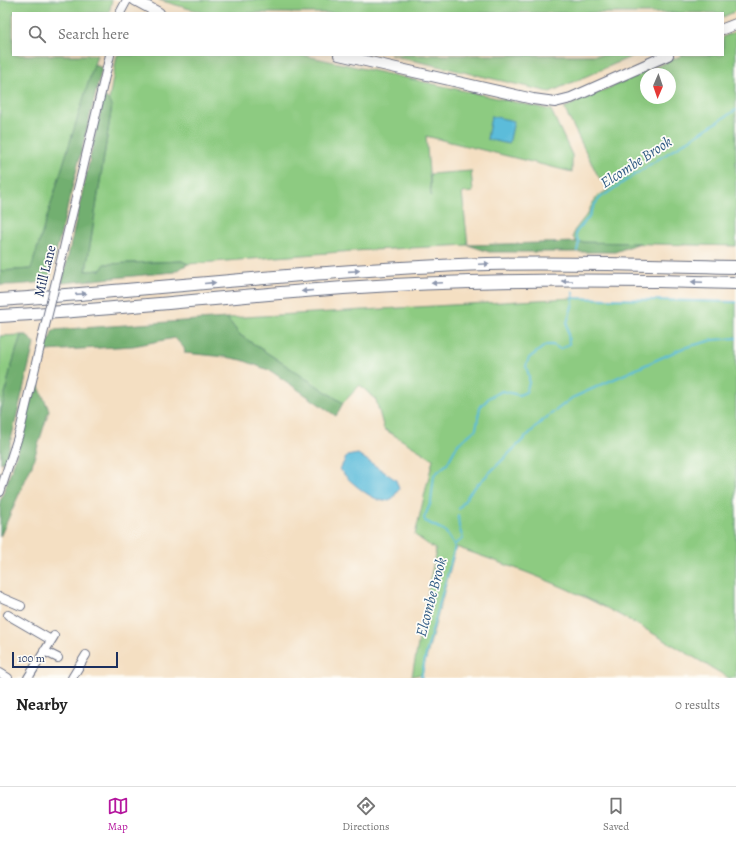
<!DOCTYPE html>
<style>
body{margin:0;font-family:Alegreya,serif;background:#f6f6f6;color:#222}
.compass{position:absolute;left:640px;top:68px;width:36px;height:36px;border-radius:50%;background:#fff;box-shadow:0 4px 16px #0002;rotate:182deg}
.scale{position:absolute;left:12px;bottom:10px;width:106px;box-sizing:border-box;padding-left:4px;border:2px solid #1b2f5e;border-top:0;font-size:11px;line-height:14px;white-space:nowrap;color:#1b2f5e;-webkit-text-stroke:3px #fdfcf7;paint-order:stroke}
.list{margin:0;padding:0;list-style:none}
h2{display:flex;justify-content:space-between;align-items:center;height:52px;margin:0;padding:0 16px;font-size:17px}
h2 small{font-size:13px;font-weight:400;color:#767676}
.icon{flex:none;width:22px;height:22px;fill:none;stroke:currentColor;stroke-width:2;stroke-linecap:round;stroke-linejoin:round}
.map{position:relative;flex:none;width:736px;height:678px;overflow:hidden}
.search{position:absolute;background:#fff;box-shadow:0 4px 16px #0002;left:12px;right:12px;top:12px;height:44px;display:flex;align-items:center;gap:10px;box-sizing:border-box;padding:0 14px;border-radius:0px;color:#767676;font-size:15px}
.sheet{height:108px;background:#fff}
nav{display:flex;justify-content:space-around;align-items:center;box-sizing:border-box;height:56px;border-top:1px solid #e0e0e0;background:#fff;font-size:11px;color:#767676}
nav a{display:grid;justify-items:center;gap:2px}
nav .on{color:#b5179e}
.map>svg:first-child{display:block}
</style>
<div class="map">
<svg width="736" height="678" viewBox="0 0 736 678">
<rect width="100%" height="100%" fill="#fdfcf7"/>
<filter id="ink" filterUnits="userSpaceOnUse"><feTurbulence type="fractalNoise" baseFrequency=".025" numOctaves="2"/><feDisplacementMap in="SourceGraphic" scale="8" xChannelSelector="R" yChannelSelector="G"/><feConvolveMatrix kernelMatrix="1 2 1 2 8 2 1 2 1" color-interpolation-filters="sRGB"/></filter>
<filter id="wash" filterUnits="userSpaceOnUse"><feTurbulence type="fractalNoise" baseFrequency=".012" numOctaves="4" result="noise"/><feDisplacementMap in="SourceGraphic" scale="16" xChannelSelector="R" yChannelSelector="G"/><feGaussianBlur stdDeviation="0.9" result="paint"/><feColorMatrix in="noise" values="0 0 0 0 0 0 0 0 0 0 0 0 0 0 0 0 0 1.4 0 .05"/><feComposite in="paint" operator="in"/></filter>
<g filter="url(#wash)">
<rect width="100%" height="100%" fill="#f4dfc2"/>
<path fill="#8dcb81" stroke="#547d70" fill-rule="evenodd" d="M0,0H112L109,13H13V55H97L31,269L0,271Z
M159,0H736V11L723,17V13H204Z
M736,31V246L576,242L573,237L574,231L588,213L592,204L597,197L609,189L598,176L564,108L683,55H723V37ZM646,74H670V98H646Z
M117,55H302L551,110L572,155V172L426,136L431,196L430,174L471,171L473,192L462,193L468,245L353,251L188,264L182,261L105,264L101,270L86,271L112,106L109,100Z
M390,55H635L550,92Z
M572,298L736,302V678H729C676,647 623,614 567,589C531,573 493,560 456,547L422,674L412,676L436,550L415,535L433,459L384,429L376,400L360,385L343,403L240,335L227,318Z
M21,335L10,371L0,416V336Z"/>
<path fill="#72af6f" stroke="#466f66" d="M94,64L102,68L49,281C33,284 16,285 0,285V271L31,269Z
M104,96L109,100L112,105L86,271L101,270L105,264L182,261L188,264L174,272L62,283Z
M576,242L640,243L615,252H489L468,245Z
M227,318L240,335L343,403L336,416L271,371L242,360L226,357L185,353L184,348L175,338L133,346L45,351L53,330Z
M21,335H27L34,344L9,448L5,461L1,463L0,416L10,371Z
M36,380L49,410L32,465L0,537V502L15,460Z"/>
<path fill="#5bbcda" stroke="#3b769c" d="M491,116L514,121L509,144L487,139Z
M358,454L396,480L399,489L393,498C391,499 387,501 384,501C371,500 346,479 340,469L347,456Z"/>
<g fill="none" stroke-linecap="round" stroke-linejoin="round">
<path stroke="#5bbcda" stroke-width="2" d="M577,251L579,242L576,236V232L588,218L595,204L600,198L646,167L736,110
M572,298L736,302
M459,509L471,491L542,421L572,398L683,348L713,340L736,338
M455,544L463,539L459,527L458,515
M421,678L427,650L455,547L445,531L425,521L424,518L431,502L434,475L447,464L458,444L476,429L480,407L490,397L502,391L519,395L526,392L529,383V376L526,366L529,358L546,345H553L560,349L569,344L567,323L573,303V292"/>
</g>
</g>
<g filter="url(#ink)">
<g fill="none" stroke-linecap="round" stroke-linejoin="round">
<defs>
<path id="minor" d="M120,13L127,0
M59,269L110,55
M0,492L20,431L42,338
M0,597L21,606
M8,615L51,640
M44,651L58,658
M0,673L8,678
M28,678L54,636
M72,678L86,655"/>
<path id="major" d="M135,0L159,13
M723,29L736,24
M339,55L533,99L555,102L571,98L668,55"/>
<path id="highway" d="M0,300C163,289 325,269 488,264C570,262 653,265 736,267
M0,316C115,310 229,296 343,288C474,279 605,279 736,283"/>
</defs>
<use href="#minor" stroke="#676d81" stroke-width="10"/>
<use href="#major" stroke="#676d81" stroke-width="12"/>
<use href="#highway" stroke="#676d81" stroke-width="14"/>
<use href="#minor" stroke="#fff" stroke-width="8"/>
<use href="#major" stroke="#fff" stroke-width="10"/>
<use href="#highway" stroke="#fff" stroke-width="12"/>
<defs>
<path id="minor-bridge" d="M42,338L59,269"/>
</defs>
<use href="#minor-bridge" stroke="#676d81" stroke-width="10" stroke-linecap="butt"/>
<use href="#minor-bridge" stroke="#fff" stroke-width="8"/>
</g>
<defs><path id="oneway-solid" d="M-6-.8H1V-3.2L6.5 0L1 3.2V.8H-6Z"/></defs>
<g fill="#8d97ae">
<use href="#oneway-solid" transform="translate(484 264) rotate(-2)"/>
<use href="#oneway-solid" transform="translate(354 271) rotate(-4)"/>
<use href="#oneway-solid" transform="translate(567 281) rotate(180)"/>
<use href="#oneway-solid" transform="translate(697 282) rotate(-178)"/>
<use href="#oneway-solid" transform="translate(210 283) rotate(-5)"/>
<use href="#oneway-solid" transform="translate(437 283) rotate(178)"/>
<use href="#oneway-solid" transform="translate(307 291) rotate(175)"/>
<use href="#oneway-solid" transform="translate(81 294) rotate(-4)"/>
</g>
</g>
<g text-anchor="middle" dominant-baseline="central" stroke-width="3.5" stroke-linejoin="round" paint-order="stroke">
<g font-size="14" fill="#1b2f5e" stroke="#fdfcf7">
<text transform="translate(45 271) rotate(-76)">Mill Lane</text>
</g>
<g font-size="15" font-style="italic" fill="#2e5983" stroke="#fdfcf7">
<text transform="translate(636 162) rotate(-33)">Elcombe Brook</text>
<text transform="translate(431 597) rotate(-75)">Elcombe Brook</text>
</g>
</g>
</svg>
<svg class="compass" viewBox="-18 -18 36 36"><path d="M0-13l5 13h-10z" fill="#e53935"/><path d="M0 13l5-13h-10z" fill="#767676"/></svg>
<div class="scale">100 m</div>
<div class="search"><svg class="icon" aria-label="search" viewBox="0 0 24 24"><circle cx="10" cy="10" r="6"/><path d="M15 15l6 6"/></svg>Search here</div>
</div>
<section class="sheet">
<h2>Nearby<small>0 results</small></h2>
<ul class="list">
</ul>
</section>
<nav>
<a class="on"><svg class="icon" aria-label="map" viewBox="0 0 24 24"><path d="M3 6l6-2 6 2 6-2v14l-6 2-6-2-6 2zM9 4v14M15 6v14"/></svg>Map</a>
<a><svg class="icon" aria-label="directions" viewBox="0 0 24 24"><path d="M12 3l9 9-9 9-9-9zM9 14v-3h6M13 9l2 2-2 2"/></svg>Directions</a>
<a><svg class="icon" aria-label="saved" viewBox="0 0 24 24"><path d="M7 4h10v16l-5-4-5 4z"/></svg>Saved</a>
</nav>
